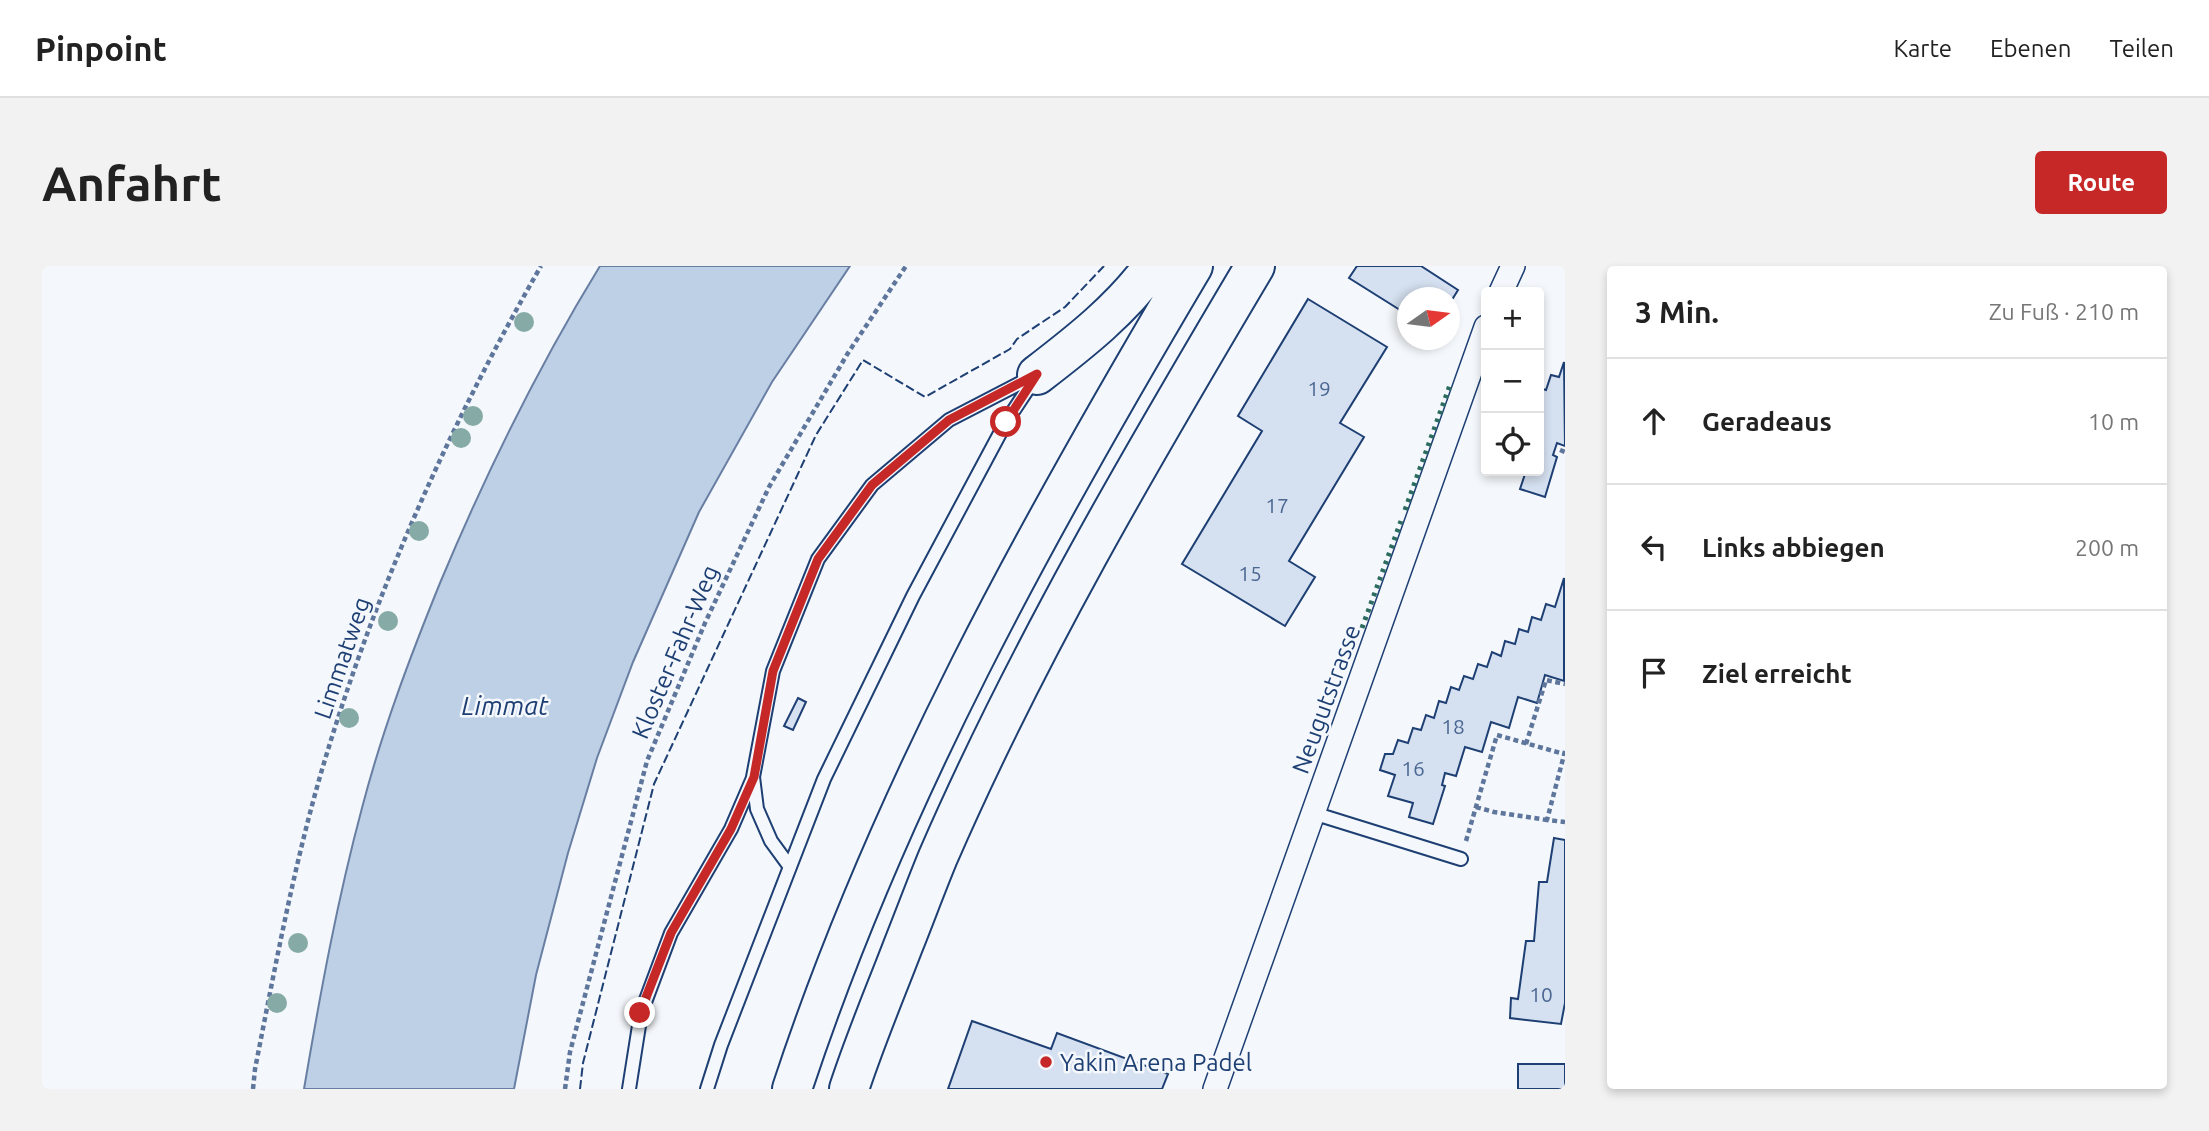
<!DOCTYPE html>
<html lang="de">
<meta charset="utf-8">
<style>
body{margin:0;font-family:Ubuntu,sans-serif;background:#f2f2f2;color:#222}
.controls{position:absolute;right:21px;top:21px;display:grid;overflow:hidden;border-radius:7px;box-shadow:0 4px 10px #0003}
.controls button{width:63px;height:63px;display:grid;place-items:center;padding:0;border:0;border-bottom:2px solid #e0e0e0;background:#fff;color:#222;font:35px sans-serif}
.compass{position:absolute;left:1355px;top:21px;width:63px;height:63px;border-radius:50%;background:#fff;box-shadow:0 4px 10px #0003;rotate:76deg}
.stop{position:absolute;width:21px;height:21px;margin:-16px;border:5px solid #c62828;border-radius:50%;background:#fff}
.stop.end{background:#c62828;border-color:#fff;box-shadow:0 2px 7px #0008}
.list{margin:0;padding:0;list-style:none}
h2{display:flex;justify-content:space-between;align-items:center;height:91px;margin:0;padding:0 28px;font-size:30px}
h2 small{font-size:23px;font-weight:400;color:#767676}
.list li{display:grid;grid-template-columns:46px 1fr auto;gap:21px;align-items:center;box-sizing:border-box;height:126px;padding:0 28px;border-top:2px solid #e0e0e0}
.list b{display:block;font-size:26px;white-space:nowrap}
.list em{font-size:23px;font-style:normal;color:#767676}
.icon{flex:none;width:38px;height:38px;fill:none;stroke:currentColor;stroke-width:2;stroke-linecap:round;stroke-linejoin:round}
.map{position:relative;flex:none;width:1523px;height:823px;overflow:hidden;border-radius:7px}
header{display:flex;align-items:center;gap:42px;box-sizing:border-box;height:98px;padding:0 35px;background:#fff;border-bottom:2px solid #e0e0e0}
header strong{font-size:33px}
nav{display:flex;gap:38px;margin-inline-start:auto;font-size:24px}
.intro{display:flex;align-items:center;justify-content:space-between;box-sizing:border-box;height:168px;padding:0 42px}
h1{margin:0;font-size:49px}
.button{padding:18px 32px;border-radius:7px;background:#c62828;color:#fff;font-size:24px;font-weight:700}
main{display:flex;gap:42px;padding:0 42px}
aside{flex:1;background:#fff;border-radius:7px;box-shadow:0 4px 10px #0003}
.map>svg:first-child{display:block}
</style>
<header>
<strong>Pinpoint</strong>
<nav><a>Karte</a><a>Ebenen</a><a>Teilen</a></nav>
</header>
<div class="intro"><h1>Anfahrt</h1><a class="button">Route</a></div>
<main>
<div class="map">
<svg width="1523" height="823" viewBox="0 0 1523 823">
<rect width="100%" height="100%" fill="#f4f7fb"/>
<path fill="#bed0e5" stroke="#687fa3" stroke-width="2" d="M558,0H808L730,116L657,246L591,396L555,492L526,587L494,709L472,823H262C278,729 295,635 320,542C340,465 368,391 398,317C444,207 496,101 558,0Z"/>
<path fill="#d5e0f0" stroke="#1d3f73" stroke-width="2" d="M1315,0H1379L1416,24L1408,37V32H1366V49L1307,12Z
M1266,33L1345,81L1298,157L1322,171L1247,295L1273,311L1243,360L1140,298L1220,165L1196,150Z
M1522,96L1523,180L1515,177L1511,189L1515,191L1503,231L1478,223L1483,208L1473,205H1497V122L1504,124L1509,109L1517,111Z
M1522,312V415L1503,409L1495,437L1476,431L1467,462L1449,456L1440,486L1423,481L1414,510L1403,507L1400,519L1403,520L1391,558L1367,551L1371,537L1346,530L1353,509L1338,504L1343,488H1351L1356,474L1366,477L1371,462L1379,464L1384,449L1392,452L1397,435L1404,437L1409,421L1417,424L1422,410L1431,413L1436,398L1445,401L1450,386L1459,390L1463,375L1473,378L1477,363L1486,366L1490,351L1499,354L1504,338L1513,341Z
M756,432L764,436L751,464L742,460Z
M1512,572L1523,574V737L1519,758L1468,752L1469,732L1476,733L1484,675H1492L1497,616H1505Z
M930,755L1009,783L1015,767L1126,808L1120,823H906Z
M1476,798H1523V823H1476Z"/>
<g fill="none" stroke-linecap="round" stroke-linejoin="round">
<defs>
<path id="service" d="M1271,547L1419,593
M748,601L729,575L715,543L711,511L731,405L776,293L830,219L907,154L992,110
M587,823L599,747L629,667L689,563L711,512
M665,823L679,779L782,513L871,330L964,156L993,112"/>
<path id="minor" d="M1459,26L1471,0
M1173,823L1444,61"/>
<path id="motorway" d="M995,109C1038,76 1080,43 1111,0
M750,823C846,531 995,263 1151,0
M807,823C823,774 843,727 861,680C873,650 884,620 896,591C985,386 1099,192 1213,0"/>
</defs>
<use href="#service" stroke="#1d3f73" stroke-width="16"/>
<use href="#minor" stroke="#1d3f73" stroke-width="26"/>
<use href="#motorway" stroke="#1d3f73" stroke-width="42"/>
<path stroke="#5e769c" stroke-width="4.5" stroke-dasharray="5 3.5" stroke-linecap="butt" d="M1518,184L1523,186
M1484,478L1504,414L1523,418
M1523,485L1505,554L1523,556
M1434,541L1452,546L1505,554
M1424,575L1455,469L1522,488
M211,823L213,803C232,707 250,609 277,514C329,334 406,162 499,0
M523,823L528,786L605,495L663,357L727,221L806,87L864,0"/>
<use href="#service" stroke="#f4f7fb" stroke-width="12"/>
<use href="#minor" stroke="#f4f7fb" stroke-width="23"/>
<use href="#motorway" stroke="#f4f7fb" stroke-width="38"/>
<path stroke="#2c6c60" stroke-width="5" stroke-dasharray="3.5 5" stroke-linecap="butt" d="M1363,244L1408,119
M1320,362L1359,255"/>
<path stroke="#1d3f73" stroke-width="2" stroke-dasharray="9 3.5" stroke-linecap="butt" d="M538,823L541,797L612,518L774,169L821,94L883,131L968,83L975,73L1023,41L1062,0"/>
</g>
<g fill="#86aba6">
<circle cx="482" cy="56" r="10"/>
<circle cx="431" cy="150" r="10"/>
<circle cx="419" cy="172" r="10"/>
<circle cx="377" cy="265" r="10"/>
<circle cx="346" cy="355" r="10"/>
<circle cx="307" cy="452" r="10"/>
<circle cx="256" cy="677" r="10"/>
<circle cx="235" cy="737" r="10"/>
</g>
<g fill="none" stroke-linecap="round" stroke-linejoin="round">
<path stroke="#c62828" stroke-width="9" d="M598,747L629,667L689,563L712,511L731,405L776,293L830,219L907,154L995,108L964,156"/>
</g>
<circle fill="#c62828" stroke="#f4f7fb" stroke-width="2.5" cx="1004" cy="796" r="7"/>
<g text-anchor="middle" dominant-baseline="central" stroke-width="5" stroke-linejoin="round" paint-order="stroke">
<g font-size="21" fill="#4b6792">
<text x="1277" y="122">19</text>
<text x="1235" y="239">17</text>
<text x="1208" y="307">15</text>
<text x="1411" y="460">18</text>
<text x="1371" y="502">16</text>
<text x="1499" y="728">10</text>
</g>
<g font-size="24" fill="#1d3f73" stroke="#f4f7fb">
<text transform="translate(633 386) rotate(-67)">Kloster-Fahr-Weg</text>
<text transform="translate(300 392) rotate(-71)">Limmatweg</text>
<text transform="translate(1284 433) rotate(-70)">Neugutstrasse</text>
</g>
<g font-size="24" fill="#1d3f73" stroke="#f4f7fb" text-anchor="start">
<text x="1018" y="796">Yakin Arena Padel</text>
</g>
<g font-size="26" font-style="italic" fill="#1d3f73" stroke="#f4f7fb">
<text x="463" y="439">Limmat</text>
</g>
</g>
</svg>
<div class="controls">
<button>+</button>
<button>−</button>
<button><svg class="icon" aria-label="locate" viewBox="0 0 24 24"><circle cx="12" cy="12" r="6"/><path d="M12 2v4M12 18v4M2 12h4M18 12h4"/></svg></button>
</div>
<svg class="compass" viewBox="-18 -18 36 36"><path d="M0-13l5 13h-10z" fill="#e53935"/><path d="M0 13l5-13h-10z" fill="#767676"/></svg>
<div class="stop" style="left:964px;top:156px"></div>
<div class="stop end" style="left:598px;top:747px"></div>
</div>
<aside>
<h2>3 Min.<small>Zu Fuß · 210 m</small></h2>
<ul class="list">
<li><svg class="icon" aria-label="ahead" viewBox="0 0 24 24"><path d="M12 20V5M6 11l6-6 6 6"/></svg><div><b>Geradeaus</b></div><em>10 m</em></li>
<li><svg class="icon" aria-label="left" viewBox="0 0 24 24"><path d="M17 20v-9H6M10 6l-5 5 5 5"/></svg><div><b>Links abbiegen</b></div><em>200 m</em></li>
<li><svg class="icon" aria-label="arrive" viewBox="0 0 24 24"><path d="M6 21V4h12l-3 4 3 4H6"/></svg><div><b>Ziel erreicht</b></div></li>
</ul>
</aside>
</main>
